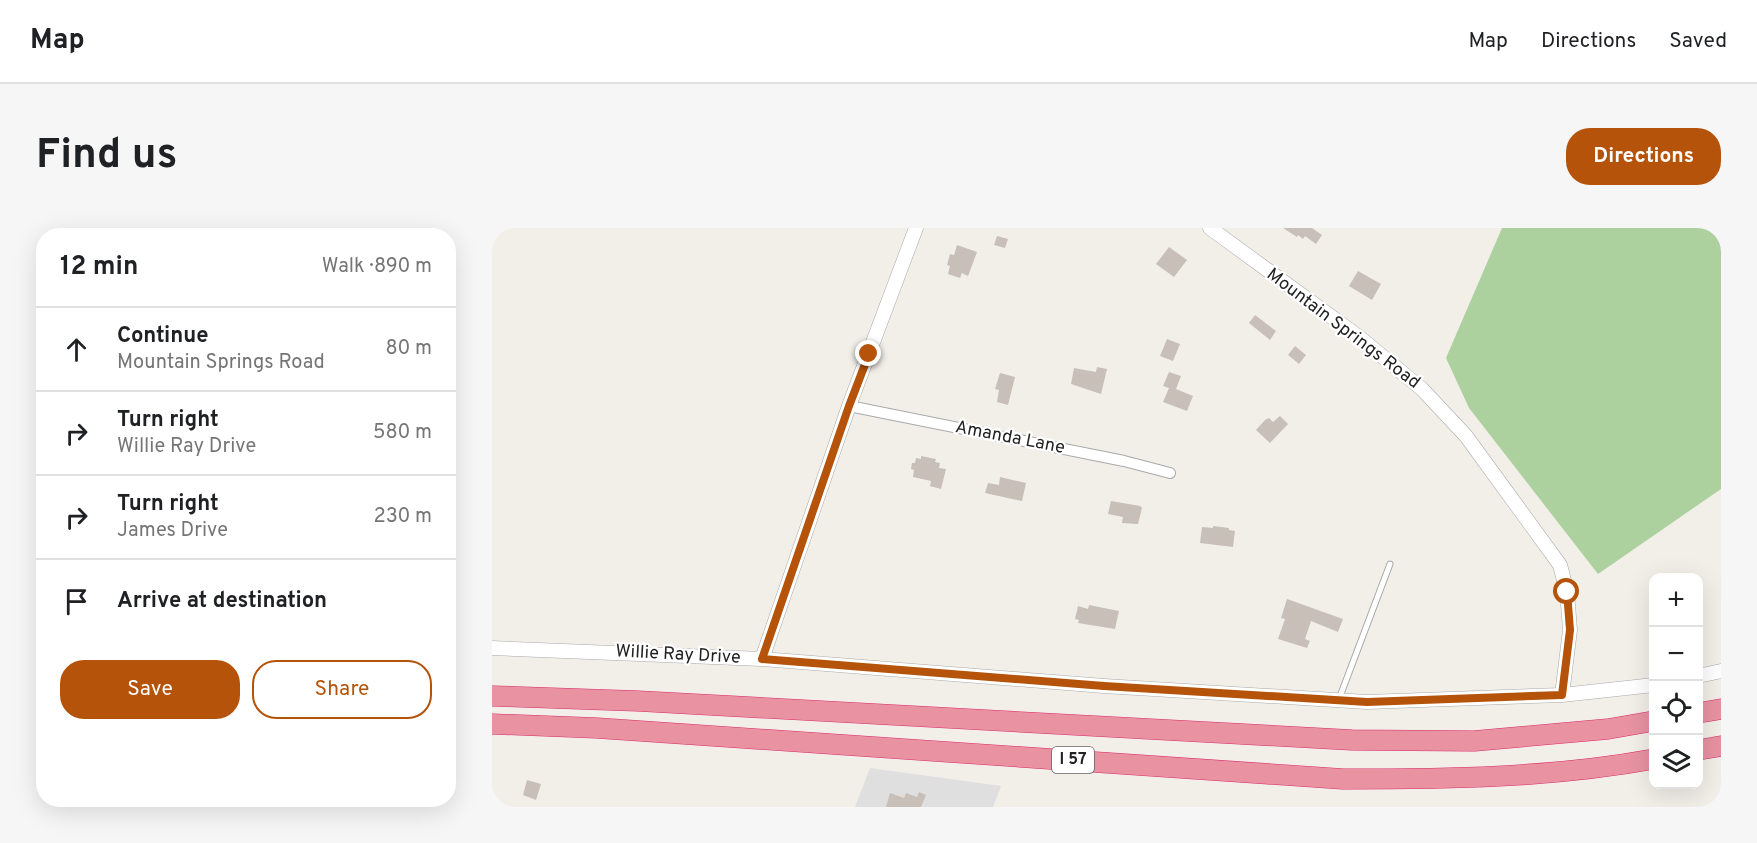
<!DOCTYPE html>
<meta charset="utf-8">
<style>
body{margin:0;font-family:Overpass,sans-serif;background:#f6f6f6;color:#202124}
.controls{position:absolute;right:18px;bottom:18px;display:grid;overflow:hidden;border-radius:12px;box-shadow:0 6px 24px #0002}
.controls button{width:54px;height:54px;display:grid;place-items:center;padding:0;border:0;border-bottom:2px solid #e0e0e0;background:#fff;color:#202124;font:30px sans-serif}
.stop{position:absolute;width:18px;height:18px;margin:-14px;border:4px solid #b45309;border-radius:50%;background:#fff}
.stop.end{background:#b45309;border-color:#fff;box-shadow:0 2px 6px #0008}
.list{margin:0;padding:0;list-style:none}
h2{display:flex;justify-content:space-between;align-items:center;height:78px;margin:0;padding:0 24px;font-size:26px}
h2 small{font-size:20px;font-weight:400;color:#757577}
.list li{display:grid;grid-template-columns:39px 1fr auto;gap:18px;align-items:center;box-sizing:border-box;height:84px;padding:0 24px;border-top:2px solid #e0e0e0}
.list b{display:block;font-size:22px;white-space:nowrap}
.list p{margin:0;font-size:20px;white-space:nowrap;color:#757577}
.list em{font-size:20px;font-style:normal;color:#757577}
.actions{display:flex;gap:12px;padding:18px 24px}
.actions a{flex:1;padding:14px 0;border:2px solid #b45309;border-radius:24px;text-align:center;font-size:21px;color:#b45309}
.actions .main{background:#b45309;color:#fff}
.icon{flex:none;width:33px;height:33px;fill:none;stroke:currentColor;stroke-width:2;stroke-linecap:round;stroke-linejoin:round}
.map{position:relative;flex:none;width:1229px;height:579px;overflow:hidden;border-radius:24px}
header{display:flex;align-items:center;gap:36px;box-sizing:border-box;height:84px;padding:0 30px;background:#fff;border-bottom:2px solid #e0e0e0}
header strong{font-size:28px}
nav{display:flex;gap:33px;margin-inline-start:auto;font-size:21px}
.intro{display:flex;align-items:center;justify-content:space-between;box-sizing:border-box;height:144px;padding:0 36px}
h1{margin:0;font-size:42px}
.button{padding:15px 27px;border-radius:24px;background:#b45309;color:#fff;font-size:21px;font-weight:700}
main{display:flex;gap:36px;padding:0 36px}
aside{flex:1;background:#fff;border-radius:24px;box-shadow:0 6px 24px #0002}
.map>svg:first-child{display:block}
</style>
<header>
<strong>Map</strong>
<nav><a>Map</a><a>Directions</a><a>Saved</a></nav>
</header>
<div class="intro"><h1>Find us</h1><a class="button">Directions</a></div>
<main>
<aside>
<h2>12 min<small>Walk · 890 m</small></h2>
<ul class="list">
<li><svg class="icon" aria-label="ahead" viewBox="0 0 24 24"><path d="M12 20V5M6 11l6-6 6 6"/></svg><div><b>Continue</b><p>Mountain Springs Road</p></div><em>80 m</em></li>
<li><svg class="icon" aria-label="right" viewBox="0 0 24 24"><path d="M7 20v-9h11M14 6l5 5-5 5"/></svg><div><b>Turn right</b><p>Willie Ray Drive</p></div><em>580 m</em></li>
<li><svg class="icon" aria-label="right" viewBox="0 0 24 24"><path d="M7 20v-9h11M14 6l5 5-5 5"/></svg><div><b>Turn right</b><p>James Drive</p></div><em>230 m</em></li>
<li><svg class="icon" aria-label="arrive" viewBox="0 0 24 24"><path d="M6 21V4h12l-3 4 3 4H6"/></svg><div><b>Arrive at destination</b></div></li>
</ul>
<div class="actions"><a class="main">Save</a><a>Share</a></div>
</aside>
<div class="map">
<svg width="1229" height="579" viewBox="0 0 1229 579">
<rect width="100%" height="100%" fill="#f2efe9"/>
<path fill="#e0dfdf" d="M378,540L509,558L501,579H363Z"/>
<path fill="#add19e" d="M1010,0H1229V261L1106,346L977,180L954,130Z"/>
<path fill="#c7bfb8" d="M791,0H820L830,7L824,16L813,8L811,11L806,7L805,9Z
M505,8L516,11L513,20L502,17Z
M465,17L485,24L476,48L470,45L468,50L456,46L458,38L455,37L458,26L462,27Z
M677,19L695,32L682,49L664,36Z
M866,43L889,56L880,72L857,58Z
M763,87L784,103L778,112L757,95Z
M675,111L688,116L681,133L668,128Z
M803,118L814,127L807,136L796,127Z
M605,139L615,141L609,166L579,156L582,140L604,144Z
M677,144L689,148L684,161L701,168L695,183L671,174L677,160L671,158Z
M508,145L523,149L516,177L505,174L507,162L503,161Z
M788,188L796,196L778,215L764,202L773,192L777,190L781,194Z
M429,228L444,231L443,234L448,235L447,240L454,241L449,261L438,258L439,253L421,249L422,242L419,241L420,235H423L424,230L429,231Z
M508,249L534,255L530,273L493,265L496,255L507,257Z
M619,273L648,278L650,280L646,296L630,295L631,289L616,286Z
M721,298L737,300V302L743,303L741,319L708,315L710,299L721,300Z
M795,371L851,391L846,404L819,393L813,411L818,413L815,420L786,411L793,391L789,390Z
M597,377L627,383L623,401L586,395L587,392L583,391L586,378L596,381Z
M35,552L49,556L44,572L31,567Z
M427,564L434,567L429,579H394L398,565L412,570L414,565L425,569Z"/>
<g fill="none" stroke-linecap="round" stroke-linejoin="round">
<defs>
<path id="service" d="M847,471L898,336"/>
<path id="minor" d="M357,178L632,233L678,245"/>
<path id="tertiary" d="M718,0L867,109L930,161L974,208L1068,337L1075,364L1078,402L1070,467
M0,420L270,431L612,458L875,474L1070,467L1162,457
M270,431L357,178L424,0
M1206,448L1229,443"/>
<path id="motorway" d="M0,468L146,473L860,512L982,513L1116,501L1162,493
M1206,485L1229,481
M0,496L105,500L851,551C954,551 1059,550 1162,531
M1206,522L1229,518"/>
</defs>
<use href="#service" stroke="#a9a9a9" stroke-width="7"/>
<use href="#minor" stroke="#a9a9a9" stroke-width="12"/>
<use href="#tertiary" stroke="#a9a9a9" stroke-width="15"/>
<use href="#motorway" stroke="#dc2a67" stroke-width="21"/>
<use href="#service" stroke="#fff" stroke-width="5"/>
<use href="#minor" stroke="#fff" stroke-width="10"/>
<use href="#tertiary" stroke="#fff" stroke-width="14"/>
<use href="#motorway" stroke="#e892a2" stroke-width="20"/>
</g>
<g fill="none" stroke-linecap="round" stroke-linejoin="round">
<path stroke="#b45309" stroke-width="8" d="M377,126L357,178L270,431L612,458L875,474L1070,467L1078,402L1075,364"/>
</g>
<g text-anchor="middle" dominant-baseline="central" stroke-width="4.5" stroke-linejoin="round" paint-order="stroke">
<rect fill="#fff" stroke="#646464" stroke-width="1.5" x="560" y="519" width="42" height="26" rx="4.5"/>
<g font-size="16" font-weight="bold" fill="#222">
<text x="581" y="532">I 57</text>
</g>
<g font-size="18" fill="#222" stroke="#fff">
<text transform="translate(851 101) rotate(37)">Mountain Springs Road</text>
<text transform="translate(518 210) rotate(11)">Amanda Lane</text>
<text transform="translate(186 427) rotate(3)">Willie Ray Drive</text>
</g>
</g>
</svg>
<div class="controls">
<button>+</button>
<button>−</button>
<button><svg class="icon" aria-label="locate" viewBox="0 0 24 24"><circle cx="12" cy="12" r="6"/><path d="M12 2v4M12 18v4M2 12h4M18 12h4"/></svg></button>
<button><svg class="icon" aria-label="layers" viewBox="0 0 24 24"><path d="M12 4l9 5-9 5-9-5zM3 14l9 5 9-5"/></svg></button>
</div>
<div class="stop" style="left:1075px;top:364px"></div>
<div class="stop end" style="left:377px;top:126px"></div>
</div>
</main>
